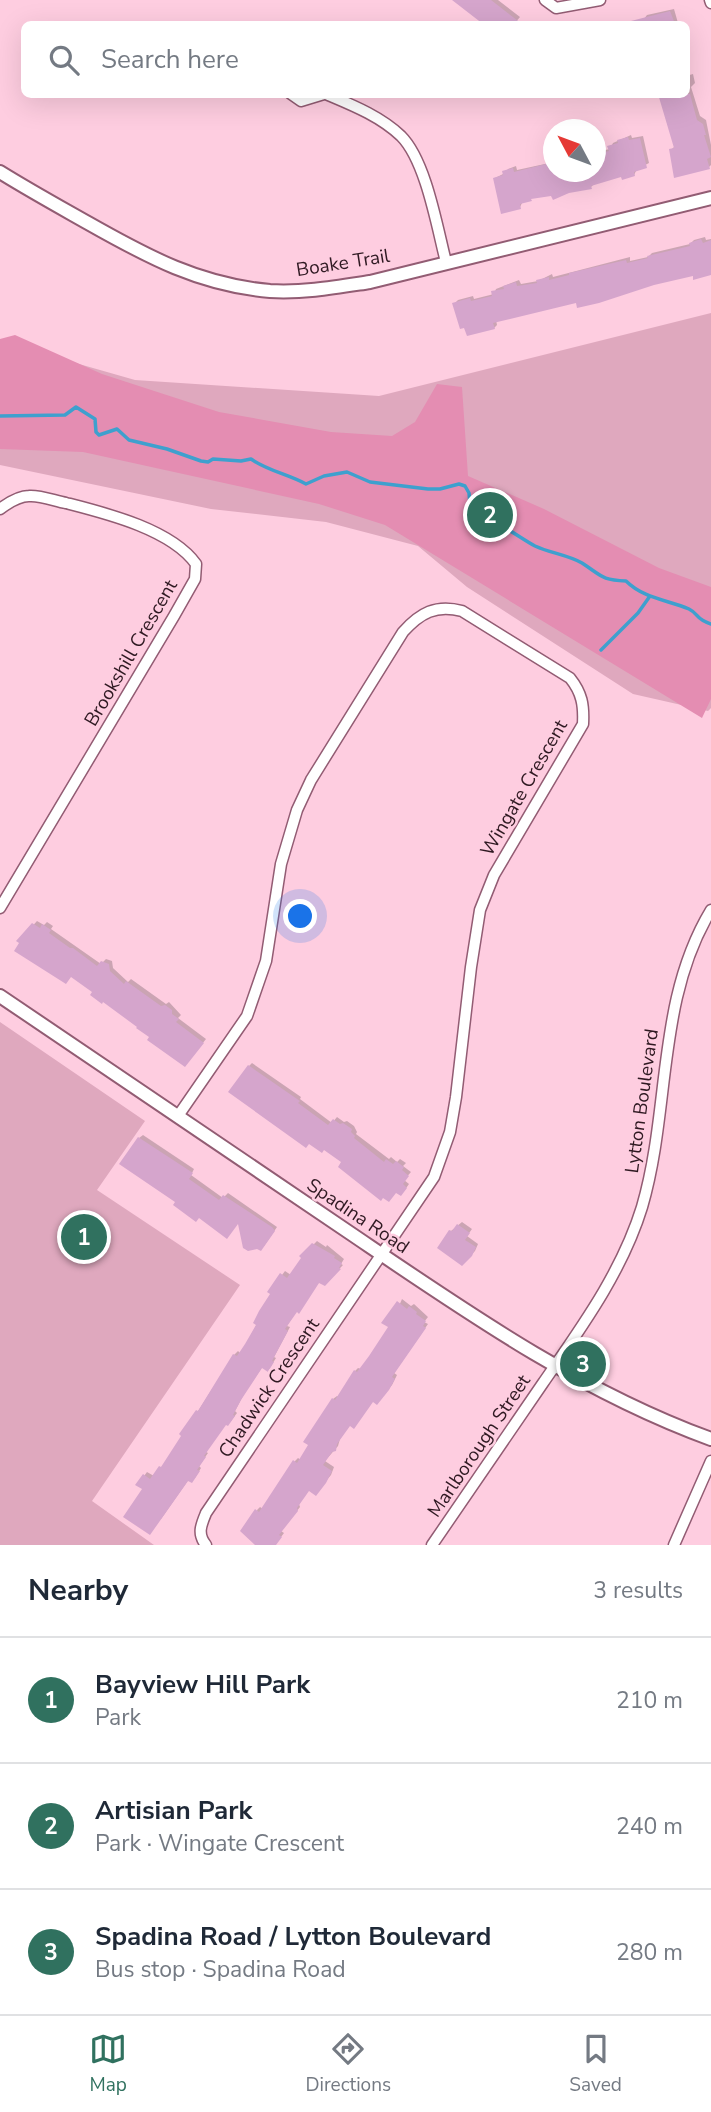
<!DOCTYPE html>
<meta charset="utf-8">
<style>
body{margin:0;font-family:"Nunito Sans",sans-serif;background:#f2f2f3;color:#1f2937}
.compass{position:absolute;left:543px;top:119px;width:63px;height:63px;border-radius:50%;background:#fff;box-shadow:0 7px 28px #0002;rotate:311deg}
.you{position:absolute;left:301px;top:917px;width:24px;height:24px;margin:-18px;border:5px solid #fff;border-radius:50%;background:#1a73e8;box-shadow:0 0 0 10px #1a73e833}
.badge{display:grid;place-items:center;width:46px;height:46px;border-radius:50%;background:#30715f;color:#fff;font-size:23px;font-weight:700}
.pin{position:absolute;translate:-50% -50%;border:4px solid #fff;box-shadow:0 2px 7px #0006}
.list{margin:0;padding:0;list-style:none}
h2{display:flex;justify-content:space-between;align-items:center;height:91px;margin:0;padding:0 28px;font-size:30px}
h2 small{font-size:23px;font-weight:400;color:#747a83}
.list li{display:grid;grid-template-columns:46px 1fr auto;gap:21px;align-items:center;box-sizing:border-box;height:126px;padding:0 28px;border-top:2px solid #e0e1e3}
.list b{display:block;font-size:26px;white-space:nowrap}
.list p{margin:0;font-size:23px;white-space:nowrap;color:#747a83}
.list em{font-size:23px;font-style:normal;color:#747a83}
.icon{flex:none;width:38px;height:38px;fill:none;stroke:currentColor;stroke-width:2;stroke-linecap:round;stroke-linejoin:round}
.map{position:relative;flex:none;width:711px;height:1545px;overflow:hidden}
.search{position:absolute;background:#fff;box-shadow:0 7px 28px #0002;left:21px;right:21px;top:21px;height:77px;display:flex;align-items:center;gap:18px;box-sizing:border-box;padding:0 24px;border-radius:10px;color:#747a83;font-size:26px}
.sheet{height:469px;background:#fff}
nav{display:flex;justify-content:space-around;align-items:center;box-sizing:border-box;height:98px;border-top:2px solid #e0e1e3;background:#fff;font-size:19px;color:#747a83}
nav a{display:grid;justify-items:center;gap:4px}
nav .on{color:#30715f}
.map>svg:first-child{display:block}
</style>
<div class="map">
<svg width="711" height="1545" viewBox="0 0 711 1545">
<rect width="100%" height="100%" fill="#fecde0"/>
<path fill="#dfa8be" d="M711,313V708L708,711L633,694L467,587L418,546L326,522L211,509L0,465V349L16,346L135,380L379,396Z
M0,1022L145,1121L97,1190L240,1285L92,1501L154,1545H0Z"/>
<path fill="#e48db2" d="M15,335L102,374L219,412L331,432L392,436L415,422L437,384L462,387L468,476L544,509L659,568L711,587V699L702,718L385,525L319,504L83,452L0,449V339Z"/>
<path fill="#0003" d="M455,0H498L520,17L514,24H484Z
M674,9L678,23L682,24H645L644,19L647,15Z
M693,74L695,83L691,87L700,116L706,120L711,145V165L709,167L671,150L675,146L686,94V76Z
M631,135L632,138L643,136L649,163L637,169L634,175L623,174L595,183L591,187L533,197L523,201L520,207L495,178L505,173L508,169L516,166L517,170L554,162V172H596V152L610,149L613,143Z
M705,237L706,240L711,239V274H694L496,320L497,325L494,328L454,304L458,300L473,296L474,299L494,294L496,289L519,280L521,284L538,281L552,274L553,277L630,257V261L648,257L652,253L690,244L694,240Z
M37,921L44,925L47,922L53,926L51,929L101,964L106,959L112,961L113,968L128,982L131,979L166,1004L169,1002L181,1015L178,1018L206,1039L188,1062L151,1037L95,992L19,941Z
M252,1063L301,1097L300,1099L332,1123L337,1117L344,1122L347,1121L354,1126L357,1132L356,1134L389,1159L391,1157L397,1162L400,1159L406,1163L403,1166L411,1172L404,1180L409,1184L404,1191L343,1162L249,1066Z
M143,1135L194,1169L191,1175L223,1198L228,1193L277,1227L264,1246L239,1221L177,1202L139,1138Z
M462,1222L472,1229L467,1236L478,1244L475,1251L462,1264L451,1231Z
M317,1241L326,1247L327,1245L344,1259L341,1264L343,1265L325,1284L320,1281L297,1310L287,1326L290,1327L274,1357L276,1358L271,1366H263L244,1394L235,1411L237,1413L231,1421L226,1423L206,1452L208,1453L199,1466L201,1468L195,1478L189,1479L161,1519L144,1489L138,1484L147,1472L154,1476L164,1464L234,1355L238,1351L241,1354L273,1293L270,1291L285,1271L291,1275L304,1257L302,1256Z
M402,1299L411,1306L414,1304L428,1317L424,1322L428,1324L394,1373L397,1375L392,1385L377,1403L373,1400L350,1424L340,1439L338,1446L325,1461L334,1467L331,1475L315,1494L309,1489L299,1504L300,1507L281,1531L284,1533L278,1541L263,1545L257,1510L260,1507L263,1509L295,1461L298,1458L301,1460L333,1399L337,1396L339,1397L355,1371L358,1368L361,1369L390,1327Z"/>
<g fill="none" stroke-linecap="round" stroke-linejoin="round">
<path stroke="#3ea0ce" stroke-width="3.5" d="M0,416L65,415L76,407L95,419L96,432L99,435L117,429L129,440L167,449L201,461L208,462L213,459L241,461L251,459C268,471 288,474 306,484L324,476L347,472L370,482L428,489H440L459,484L465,486L469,493L471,515L484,531L493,529L497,524C511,530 522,539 535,546C550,553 568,555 582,563C602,576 601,580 626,581C643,598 667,600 689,609C699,614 695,619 711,624
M601,650L638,613L650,596"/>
</g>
<path fill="#d5a5cc" d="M452,0H491L522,24H483Z
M670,11L675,24H631V21Z
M658,94H690L697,120L703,124L706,135H704L711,157L707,159L710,169L674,178L669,149L674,148Z
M628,137L629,140L640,138L647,168L634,172L635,176L622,180L621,177L591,186L592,189L569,193L553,200L551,196L531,199L532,201L520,204L521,209L501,214L493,178L503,175L502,171L513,168L514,172L554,162V172H596V154L609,151L607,146L618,143L617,140Z
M701,239L703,243L711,240V275L693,280V276L654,285L599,303L577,308L576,303L493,323L495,329L467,336L464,328L460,329L452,303L470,298L471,301L492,296L491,291L504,289L503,286L516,282L517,286L537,283L536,280L549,277V280L569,275V273L626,260L627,263L648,258L647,256L690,246L689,243Z
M32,923L40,928L42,924L51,930L49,933L70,948H73L97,966L101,961L109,964L110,971L124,984L126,981L161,1006L165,1005L172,1010V1014L179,1019L176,1022L204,1043L185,1067L147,1040L149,1037L136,1028L137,1027L103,1002L102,1004L90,995L92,992L71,977L66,984L14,951L19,943L16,941Z
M248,1065L300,1101L298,1103L328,1125L333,1119L340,1124L343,1123L352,1129L351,1132L355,1136L354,1138L384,1162L386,1159L393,1164L396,1161L404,1167L402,1170L409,1176L403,1184L407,1188L401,1196L396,1193L389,1202L383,1198L381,1201L338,1167L341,1162L324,1150L322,1153L309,1144L306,1148L228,1092Z
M138,1137L193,1173L189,1179L219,1200L223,1195L272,1227L275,1231L261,1251L257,1249L248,1251L243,1248L238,1224L227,1239L199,1218L196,1222L173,1205L175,1202L119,1164Z
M457,1224L470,1233L465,1240L476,1247L472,1256L462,1266L437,1248L449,1230L452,1231Z
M312,1243L335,1256L334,1258L342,1263L339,1268L341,1269L325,1286L319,1283L299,1314L297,1312L285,1329L288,1331L272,1361L274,1362L268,1372L262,1368L241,1400L233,1415L235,1416L228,1426L226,1425L204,1456L206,1457L197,1470L200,1471L192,1483L188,1481L150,1535L123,1517L142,1489L135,1485L143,1474L150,1479L159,1466L161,1467L181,1436L179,1434L196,1410L198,1411L233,1354L237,1356L245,1344L256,1325L253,1323L259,1311L270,1294L267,1292L280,1273L287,1278L301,1258L299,1256Z
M397,1301L407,1309L409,1306L417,1312L416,1314L426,1321L423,1326L426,1328L392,1377L395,1379L389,1390L377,1405L373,1402L354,1429L350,1426L337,1444L336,1451L332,1452L323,1465L332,1471L326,1483L316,1496L309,1491L297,1508L298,1511L279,1535L282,1537L276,1545H255L240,1531L255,1509L259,1512L293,1460L297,1463L308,1445L303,1442L332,1398L335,1400L354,1370L357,1372L369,1356L388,1327L381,1323Z"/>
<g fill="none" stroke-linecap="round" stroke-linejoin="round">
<defs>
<path id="minor" d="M545,0L556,8L600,0
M710,0L711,3
M291,94L301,101L324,94
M326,94C352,105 380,116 401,136C426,161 437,227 446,262
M0,509C8,503 19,496 29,496C40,495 55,501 66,503C105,513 171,529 196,564L195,579L174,616L0,908
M178,1116L247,1016L266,961L281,864L297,810L311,780L403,632C420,613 436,604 462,611L570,678C582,693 584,705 583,724L494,875L480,910L471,967L456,1097L450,1132L434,1177L206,1513C201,1525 197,1534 206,1545
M432,1545C469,1491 506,1437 543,1383C581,1328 622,1272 642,1207C671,1108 656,1001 711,910
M674,1545L711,1461"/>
<path id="tertiary" d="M0,172C29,190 58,206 88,223C148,257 200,285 270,291C304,293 337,287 370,282L711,198
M0,996C117,1074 233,1154 350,1233C465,1311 579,1391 711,1439"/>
</defs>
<use href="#minor" stroke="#925c73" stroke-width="13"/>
<use href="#tertiary" stroke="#925c73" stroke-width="16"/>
<use href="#minor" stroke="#fff" stroke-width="10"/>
<use href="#tertiary" stroke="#fff" stroke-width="12"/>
</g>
<g text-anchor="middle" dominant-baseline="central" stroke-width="5" stroke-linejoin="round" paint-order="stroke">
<g font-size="19" fill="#2f1922" stroke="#fecde0">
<text transform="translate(343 263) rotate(-9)">Boake Trail</text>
<text transform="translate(131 653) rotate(-60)">Brookshill Crescent</text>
<text transform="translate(524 788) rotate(-60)">Wingate Crescent</text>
<text transform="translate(642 1101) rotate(-82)">Lytton Boulevard</text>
<text transform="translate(358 1216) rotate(34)">Spadina Road</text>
<text transform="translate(269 1388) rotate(-56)">Chadwick Crescent</text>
<text transform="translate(479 1446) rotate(-56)">Marlborough Street</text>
</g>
</g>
</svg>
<svg class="compass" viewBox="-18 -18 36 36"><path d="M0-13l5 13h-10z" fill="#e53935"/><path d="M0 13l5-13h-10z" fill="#747a83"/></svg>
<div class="you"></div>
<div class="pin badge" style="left:84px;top:1237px">1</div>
<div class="pin badge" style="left:490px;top:515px">2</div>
<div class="pin badge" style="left:583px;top:1364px">3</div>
<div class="search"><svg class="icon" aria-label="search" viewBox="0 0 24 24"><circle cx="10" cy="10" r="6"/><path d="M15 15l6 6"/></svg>Search here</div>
</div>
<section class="sheet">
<h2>Nearby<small>3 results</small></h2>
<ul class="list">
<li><span class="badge">1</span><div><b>Bayview Hill Park</b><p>Park</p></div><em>210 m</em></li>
<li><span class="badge">2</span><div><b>Artisian Park</b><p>Park · Wingate Crescent</p></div><em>240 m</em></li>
<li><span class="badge">3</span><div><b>Spadina Road / Lytton Boulevard</b><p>Bus stop · Spadina Road</p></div><em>280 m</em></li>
</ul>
</section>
<nav>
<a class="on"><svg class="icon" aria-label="map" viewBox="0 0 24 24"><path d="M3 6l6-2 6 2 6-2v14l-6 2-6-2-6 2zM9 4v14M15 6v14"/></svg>Map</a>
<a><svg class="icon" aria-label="directions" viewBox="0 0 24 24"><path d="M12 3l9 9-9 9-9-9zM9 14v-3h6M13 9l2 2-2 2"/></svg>Directions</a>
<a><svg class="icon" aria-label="saved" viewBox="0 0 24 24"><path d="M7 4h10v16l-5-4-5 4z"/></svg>Saved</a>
</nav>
